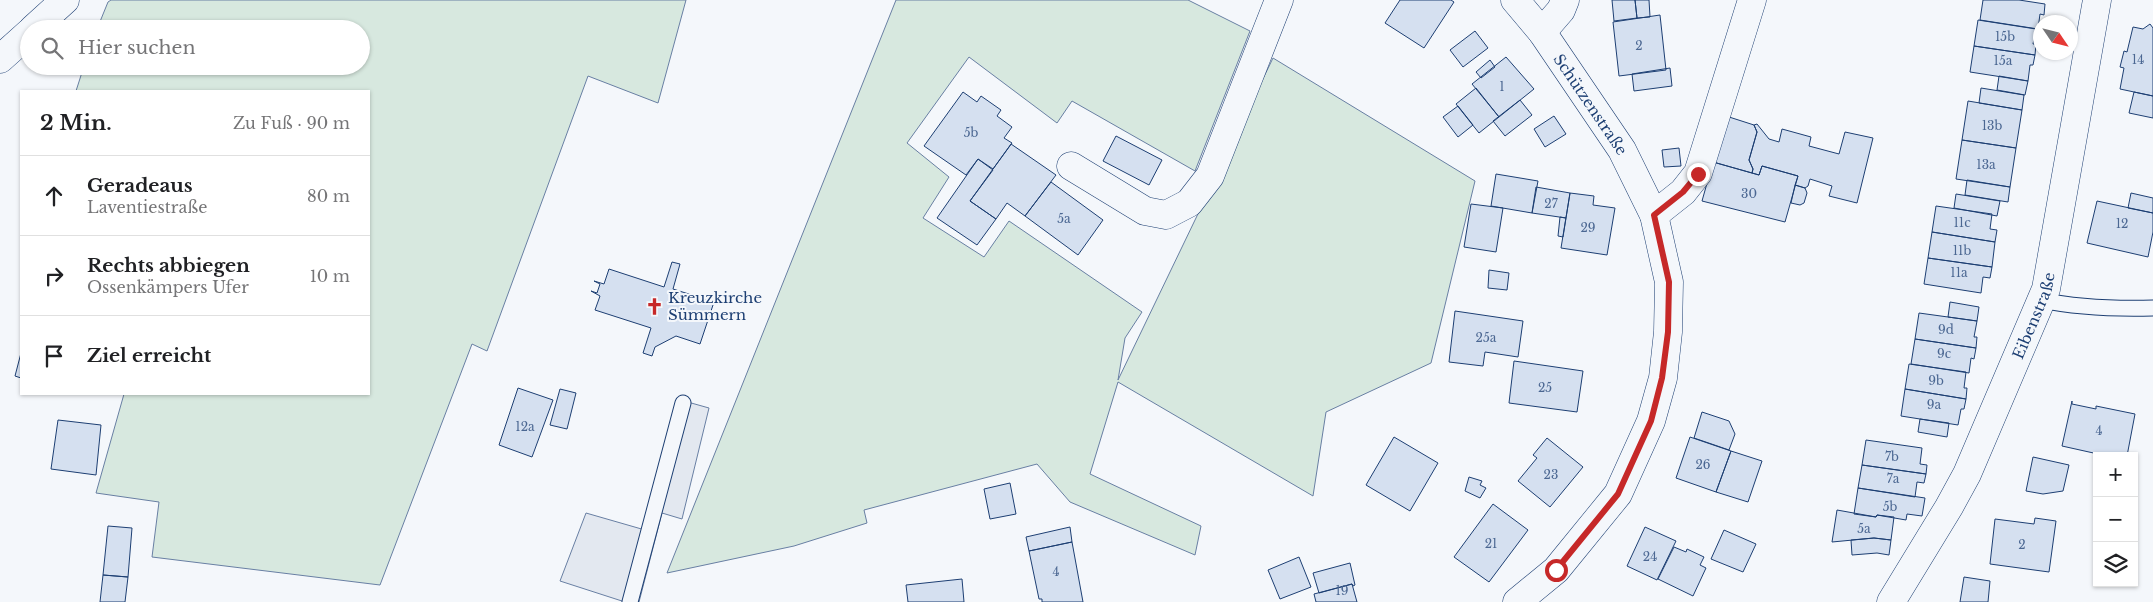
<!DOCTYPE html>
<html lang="de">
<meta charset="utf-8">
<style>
body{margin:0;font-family:"Libre Baskerville",serif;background:#f2f2f2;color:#202124}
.controls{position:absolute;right:15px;bottom:15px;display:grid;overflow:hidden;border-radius:0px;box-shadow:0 1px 4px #0004}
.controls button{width:45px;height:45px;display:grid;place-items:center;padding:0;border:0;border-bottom:1px solid #e0e0e0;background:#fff;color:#202124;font:25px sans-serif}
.compass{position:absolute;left:2033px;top:15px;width:45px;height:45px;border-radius:50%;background:#fff;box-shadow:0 1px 4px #0004;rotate:125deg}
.stop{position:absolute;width:15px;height:15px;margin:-11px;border:4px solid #c62828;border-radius:50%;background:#fff}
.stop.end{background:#c62828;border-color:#fff;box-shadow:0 1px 5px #0008}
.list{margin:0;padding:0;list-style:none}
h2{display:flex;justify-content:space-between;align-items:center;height:65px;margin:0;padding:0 20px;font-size:21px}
h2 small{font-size:16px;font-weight:400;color:#757577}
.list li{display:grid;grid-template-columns:32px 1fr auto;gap:15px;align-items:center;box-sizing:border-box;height:80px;padding:0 20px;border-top:1px solid #e0e0e0}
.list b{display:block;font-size:19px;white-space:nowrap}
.list p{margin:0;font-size:16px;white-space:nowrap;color:#757577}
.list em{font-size:16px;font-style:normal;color:#757577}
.icon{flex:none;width:28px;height:28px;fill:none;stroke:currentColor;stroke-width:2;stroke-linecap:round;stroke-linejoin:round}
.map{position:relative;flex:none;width:2153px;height:602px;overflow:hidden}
.search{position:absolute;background:#fff;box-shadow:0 1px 4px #0004;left:20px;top:20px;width:350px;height:55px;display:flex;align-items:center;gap:12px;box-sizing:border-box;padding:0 18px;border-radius:28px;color:#757577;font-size:19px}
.panel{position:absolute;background:#fff;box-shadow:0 1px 4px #0004;left:20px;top:90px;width:350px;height:305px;border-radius:0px}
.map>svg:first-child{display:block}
</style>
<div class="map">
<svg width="2153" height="602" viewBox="0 0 2153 602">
<rect width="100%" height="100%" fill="#f4f7fb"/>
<path fill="#d7e8df" stroke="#687fa3" d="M111,0H686L658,103L588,76L487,351L472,344L380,585L152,557L159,502L96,493L124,394H369V91H76L84,66H361V29H97L108,2Z
M896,0H1188L1250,31L1195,171L1072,101L1057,123L969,57L907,143L949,177L923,218L984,257L1009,221L1142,312L1125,338L1118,380L1273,58L1475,181L1431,363L1326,412L1313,496L1118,382L1090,474L1201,526L1195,555L1070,502L1037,464L864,510L867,523L794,546L667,573Z"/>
<path fill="#e3e8f0" stroke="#687fa3" d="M677,399L709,408L682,519L662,513L639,602H625L560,581L586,513L645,530Z"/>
<path fill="#d5e0f0" stroke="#1d3f73" d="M1400,0H1451L1454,2L1424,48L1385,23Z
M1612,0H1635L1637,18L1614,21Z
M1635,0H1649L1650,17L1637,18Z
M1983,0H2019L2045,4L2044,15L2040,14L2038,29L1980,20Z
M1660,15L1666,70L1619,76L1613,22Z
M1978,20L2036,29L2033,44H2036L2035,55L1974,46Z
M2150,24L2153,28V96L2120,89L2124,68L2120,67L2124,51L2127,52L2133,27L2143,29Z
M1475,31L1488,48L1463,67L1450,50Z
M1974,46L2035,55L2033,65H2030L2028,81L1970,72Z
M1506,57L1534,89L1499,117L1472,84Z
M1490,60L1495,67L1481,78L1476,72Z
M1670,68L1672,86L1634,91L1632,74Z
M1999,76L2028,81L2025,95L1997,90Z
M1476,88L1499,117L1479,133L1456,104Z
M1981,88L2024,95L2022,110L1979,103Z
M963,92L977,102L981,96L1001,110L997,116L1012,127L1004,138L1012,143L993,169L978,159L966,175L924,146Z
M2134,92L2153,96V118L2129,113Z
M1520,100L1532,115L1505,136L1493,121Z
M1968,101L2022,110L2016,148L1962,140Z
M1458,106L1473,125L1458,137L1443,117Z
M1554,116L1566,134L1545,147L1534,129Z
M1726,116L1754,125L1757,132L1749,160L1753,169L1752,173L1713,162Z
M1757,124L1769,139L1779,142L1782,129L1811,137L1809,146L1839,154L1845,132L1873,138L1857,203L1829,196L1832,186L1810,179L1808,186L1805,188L1795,185L1798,176L1762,166L1759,175L1752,173L1753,169L1749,160L1757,132L1754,125Z
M1116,136L1162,160L1149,185L1103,161Z
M1962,140L2016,148L2010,187L1956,179Z
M1011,144L1056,175L1025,216L1007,203L996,219L970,201Z
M1679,148L1681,166L1664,167L1662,150Z
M978,159L993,170L970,201L996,219L977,245L937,218Z
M1713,162L1759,175L1762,166L1798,176L1785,222L1702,201Z
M1496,174L1538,181L1532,213L1491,206Z
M1967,180L2010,187L2008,202L1965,195Z
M1051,182L1103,220L1078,255L1025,216Z
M1795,185L1805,188L1807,193L1804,203L1800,205L1791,203Z
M1536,187L1570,193L1566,218L1532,213Z
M1570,193L1594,196L1593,205L1615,208L1607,255L1561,248Z
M2131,193L2153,198V213L2128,208Z
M1956,194L2000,201L1997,216L1954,208Z
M2097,201L2153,213V232L2148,257L2087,243Z
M1471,204L1503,208L1496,252L1464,247Z
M1936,206L1992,214L1990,229L1997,230L1995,242L1932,232Z
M1560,217L1566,218L1563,237L1558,236Z
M1932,232L1995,242L1992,267L1928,258Z
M1928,258L1992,267L1990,278L1983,277L1981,293L1924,284Z
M672,262L680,264L673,289L714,302L700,344L676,336L655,347L652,356L643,353L651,328L595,310L600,296L591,291L597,293L600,284L594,281L604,284L609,269L664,287Z
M1489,270L1509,273L1507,290L1488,288Z
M1950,302L1979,307L1977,321L1948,317Z
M1455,311L1523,321L1518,357L1485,352L1483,366L1449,362Z
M1919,313L1977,321L1974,337H1977L1976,348L1915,339Z
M1915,339L1976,348L1974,359L1971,358L1969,373L1911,364Z
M21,353V378L15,376Z
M1514,361L1583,371L1577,412L1509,403Z
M1909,364L1966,372L1964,388H1967L1966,399L1905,389Z
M518,388L553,400L532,457L499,445Z
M560,389L576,393L567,429L550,425Z
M1905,389L1966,399L1964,409H1961L1958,425L1901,416Z
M2072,401V404L2096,409V406L2135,414L2127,456H2107L2062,446Z
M1702,412L1729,421L1735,434L1729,450L1694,438Z
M1920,419L1949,423L1947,437L1918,432Z
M58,420L101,425L96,475L51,469Z
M1394,437L1438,463L1410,511L1366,485Z
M1690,437L1731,451L1716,492L1676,478Z
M1547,438L1583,467L1550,507L1518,481L1537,458L1533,455Z
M1866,440L1922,448L1920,464L1927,465L1926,474L1862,465Z
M1731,451L1762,461L1748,502L1716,492Z
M2033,457L2069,465L2063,491L2043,494L2026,491Z
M1862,465L1926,474L1924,483L1917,482L1915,497L1858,488Z
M1469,477L1482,481L1480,485L1486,488L1480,498L1465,491Z
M1010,483L1016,514L990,519L984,489Z
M1858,488L1925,498L1922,516L1907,514L1906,520L1877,515L1876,517L1854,514Z
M1493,504L1528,530L1489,582L1454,557Z
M1837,510L1876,517L1877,515L1894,517L1891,540L1874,538L1832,542Z
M2035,518L2056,521L2049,572L1990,564L1995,519L2034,524Z
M108,526L132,528L128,577L103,575Z
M1070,527L1072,542L1029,551L1026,537Z
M1645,527L1676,541L1657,580L1627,566Z
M1724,530L1756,544L1743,572L1711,559Z
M1874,538L1891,540L1889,555L1877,553L1852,555L1851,540Z
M1072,542L1083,602H1042V599H1039L1029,551Z
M1674,547L1686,552L1687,549L1704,557L1700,565L1706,568L1693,596L1658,579Z
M1299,557L1311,587L1280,599L1268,570Z
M1350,563L1355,585L1353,586L1352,584L1319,593L1313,573Z
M103,575L128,577L125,602H100Z
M1964,577L1990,581L1988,602H1960Z
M962,579L964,602H908L906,585Z
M1352,584L1357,602H1316L1314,594Z"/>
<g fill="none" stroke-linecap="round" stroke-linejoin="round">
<defs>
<path id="lane" d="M2041,300C2079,308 2115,309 2153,308
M630,602L683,403"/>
<g id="street">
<path d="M1542,32L1561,10L1565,0"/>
<path d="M1071,166L1145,211L1166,215L1189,203L1210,176L1279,0"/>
<path d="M1654,215L1683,192L1698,173L1752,0"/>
<path id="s1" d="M1891,602L1949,507L1967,474L2046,289L2097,0"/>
</g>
<g id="secondary">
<path id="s2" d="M1515,0L1542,32L1622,150L1654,215L1669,282L1668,332L1663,378L1651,421L1618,494L1556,570L1517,602"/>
<path d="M33,29L65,0"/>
<path d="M0,59L29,33"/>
</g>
</defs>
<use href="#lane" stroke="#1d3f73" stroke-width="17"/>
<use href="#street" stroke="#1d3f73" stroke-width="29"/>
<use href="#secondary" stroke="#1d3f73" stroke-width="29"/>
<use href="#lane" stroke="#f4f7fb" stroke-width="15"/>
<use href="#street" stroke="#f4f7fb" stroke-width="28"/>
<use href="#secondary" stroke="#f4f7fb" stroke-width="28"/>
</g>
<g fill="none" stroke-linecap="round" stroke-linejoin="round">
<path stroke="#c62828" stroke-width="6" d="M1556,570L1618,494L1651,421L1662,378L1668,332L1669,282L1654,215L1683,192L1698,174"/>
</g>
<defs>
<symbol id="church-bare" viewBox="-9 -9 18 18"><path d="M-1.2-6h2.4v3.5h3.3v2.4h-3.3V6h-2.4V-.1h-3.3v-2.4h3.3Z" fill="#c62828" stroke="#f4f7fb" stroke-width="2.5" paint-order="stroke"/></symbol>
</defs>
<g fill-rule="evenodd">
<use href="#church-bare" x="642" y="294" width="25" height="25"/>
</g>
<g text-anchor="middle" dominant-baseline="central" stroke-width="4" stroke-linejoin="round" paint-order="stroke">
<g font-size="12" fill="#4b6792">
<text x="2005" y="36">15b</text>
<text x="1639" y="45">2</text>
<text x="2138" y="59">14</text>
<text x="2003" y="60">15a</text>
<text x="1502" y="86">1</text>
<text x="1992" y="125">13b</text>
<text x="971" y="132">5b</text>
<text x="1986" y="164">13a</text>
<text x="1749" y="193">30</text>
<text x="1551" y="203">27</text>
<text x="1064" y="218">5a</text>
<text x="1962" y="222">11c</text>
<text x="2122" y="223">12</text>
<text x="1588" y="227">29</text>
<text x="1962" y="250">11b</text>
<text x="1959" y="272">11a</text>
<text x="1946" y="329">9d</text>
<text x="1486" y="337">25a</text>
<text x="1944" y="353">9c</text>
<text x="1936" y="380">9b</text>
<text x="1545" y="387">25</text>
<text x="1934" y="404">9a</text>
<text x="525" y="426">12a</text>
<text x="2099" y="430">4</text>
<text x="1892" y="456">7b</text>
<text x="1703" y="464">26</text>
<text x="1551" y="474">23</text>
<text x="1893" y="478">7a</text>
<text x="1890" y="506">5b</text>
<text x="1864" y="528">5a</text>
<text x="1491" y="543">21</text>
<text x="2022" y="544">2</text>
<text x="1650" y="556">24</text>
<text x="1056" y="571">4</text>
<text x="1342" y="590">19</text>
</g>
<g font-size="15" fill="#1d3f73" stroke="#f4f7fb">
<text stroke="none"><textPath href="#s2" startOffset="129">Schützenstraße</textPath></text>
<text stroke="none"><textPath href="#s1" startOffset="321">Eibenstraße</textPath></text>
</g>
<g font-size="15" fill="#1d3f73" stroke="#f4f7fb" text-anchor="start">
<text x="668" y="297">Kreuzkirche<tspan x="668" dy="17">Sümmern</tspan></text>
</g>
</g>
</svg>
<div class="controls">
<button>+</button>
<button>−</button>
<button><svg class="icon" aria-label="layers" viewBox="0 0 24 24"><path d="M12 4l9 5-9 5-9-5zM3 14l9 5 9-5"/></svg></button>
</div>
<svg class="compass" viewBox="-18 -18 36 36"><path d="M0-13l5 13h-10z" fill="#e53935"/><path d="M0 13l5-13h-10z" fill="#757577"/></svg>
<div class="stop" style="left:1556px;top:570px"></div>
<div class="stop end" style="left:1698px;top:174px"></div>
<div class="search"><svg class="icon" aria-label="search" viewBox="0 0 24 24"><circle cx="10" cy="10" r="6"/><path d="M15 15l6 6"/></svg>Hier suchen</div>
<section class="panel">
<h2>2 Min.<small>Zu Fuß · 90 m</small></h2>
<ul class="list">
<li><svg class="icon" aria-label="ahead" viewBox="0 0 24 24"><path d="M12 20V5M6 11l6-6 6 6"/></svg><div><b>Geradeaus</b><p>Laventiestraße</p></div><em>80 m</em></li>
<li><svg class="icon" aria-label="right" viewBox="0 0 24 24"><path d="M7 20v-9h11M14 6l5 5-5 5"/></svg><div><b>Rechts abbiegen</b><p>Ossenkämpers Ufer</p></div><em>10 m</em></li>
<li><svg class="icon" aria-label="arrive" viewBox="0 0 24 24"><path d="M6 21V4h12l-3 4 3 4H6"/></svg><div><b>Ziel erreicht</b></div></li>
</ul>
</section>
</div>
